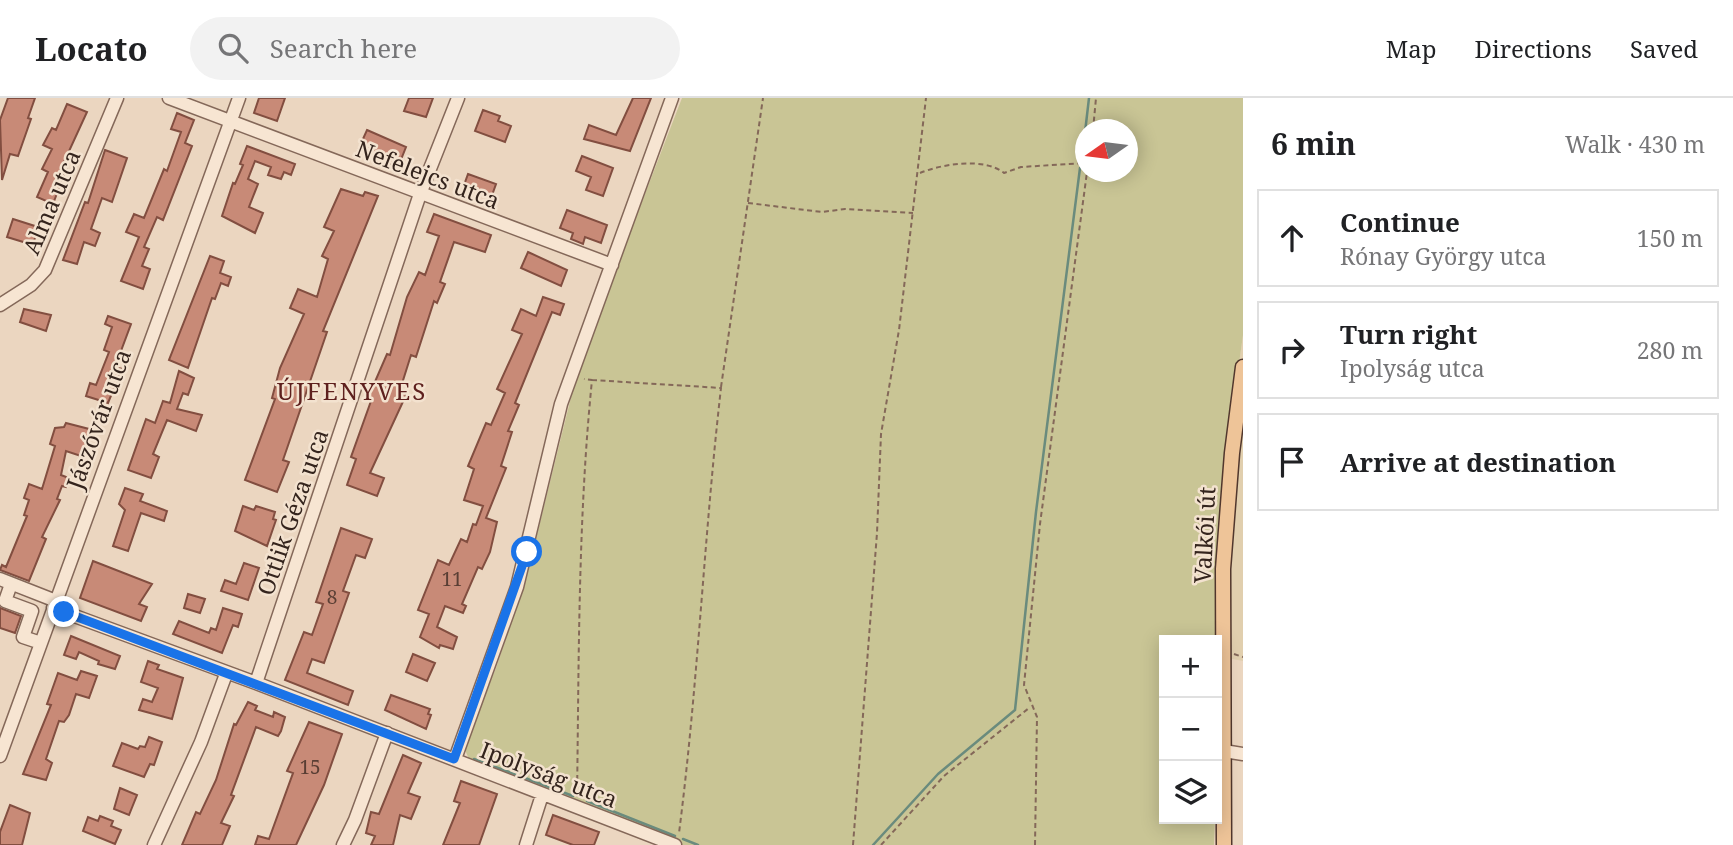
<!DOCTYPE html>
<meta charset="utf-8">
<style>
body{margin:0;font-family:"Noto Serif",serif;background:#f2f2f2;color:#202124}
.controls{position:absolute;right:21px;bottom:21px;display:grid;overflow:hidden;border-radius:0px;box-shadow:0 4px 18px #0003}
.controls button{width:63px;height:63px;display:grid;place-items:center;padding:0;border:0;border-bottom:2px solid #e0e0e0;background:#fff;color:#202124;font:35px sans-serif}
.compass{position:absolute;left:1075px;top:21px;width:63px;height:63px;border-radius:50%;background:#fff;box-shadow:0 4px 18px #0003;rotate:256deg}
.stop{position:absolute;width:21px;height:21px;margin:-16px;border:5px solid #1a73e8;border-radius:50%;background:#fff}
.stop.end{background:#1a73e8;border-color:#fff;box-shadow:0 2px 7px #0008}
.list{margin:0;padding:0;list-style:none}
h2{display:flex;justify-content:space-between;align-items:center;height:91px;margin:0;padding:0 28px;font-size:30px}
h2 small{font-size:23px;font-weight:400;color:#757577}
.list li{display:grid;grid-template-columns:46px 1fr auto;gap:21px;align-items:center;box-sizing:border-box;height:98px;margin:0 14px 14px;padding:0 14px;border:2px solid #e0e0e0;border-radius:0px}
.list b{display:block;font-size:26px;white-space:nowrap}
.list p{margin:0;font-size:23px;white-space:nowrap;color:#757577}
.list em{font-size:23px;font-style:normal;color:#757577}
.icon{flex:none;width:38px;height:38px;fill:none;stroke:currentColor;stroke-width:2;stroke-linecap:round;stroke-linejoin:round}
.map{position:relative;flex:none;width:1243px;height:747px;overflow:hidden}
header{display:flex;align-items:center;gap:42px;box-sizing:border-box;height:98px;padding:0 35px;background:#fff;border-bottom:2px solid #e0e0e0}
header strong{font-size:33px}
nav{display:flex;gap:38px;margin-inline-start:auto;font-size:24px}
.search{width:490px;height:63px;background:#f2f2f2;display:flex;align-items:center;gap:18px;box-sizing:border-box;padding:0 24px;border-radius:38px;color:#757577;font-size:26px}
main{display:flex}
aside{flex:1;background:#fff}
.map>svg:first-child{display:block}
</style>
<header>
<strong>Locato</strong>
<div class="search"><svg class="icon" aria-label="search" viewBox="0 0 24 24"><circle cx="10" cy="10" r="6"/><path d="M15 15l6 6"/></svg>Search here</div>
<nav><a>Map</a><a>Directions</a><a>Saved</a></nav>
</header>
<main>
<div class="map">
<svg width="1243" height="747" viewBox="0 0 1243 747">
<rect width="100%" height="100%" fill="#ebd6c0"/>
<path fill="#e1cfae" d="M1243,237V563L1217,558L1215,542L1220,401Z"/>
<path fill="#c9c595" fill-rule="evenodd" d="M682,0H1243V237L1220,401L1215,542H1164V721H1215L1214,747H675L469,661L465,652L467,641L496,570L526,481L579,267ZM1086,32H1128V74H1086Z"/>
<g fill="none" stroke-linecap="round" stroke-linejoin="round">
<path stroke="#6a8b7d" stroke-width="2.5" d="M1082,60L1089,0
M474,661L573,698
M587,703L675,738
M683,741L698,747
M873,747L938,676L1015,612L1036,414L1080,70"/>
</g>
<path fill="#c88a77" stroke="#824e40" stroke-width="2" d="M8,0H35L28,20L31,21L18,58L10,56L2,82L0,22Z
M259,0H285L277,23L254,15Z
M409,0H433L426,19L404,13Z
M633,0H651L630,53L584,41L589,27L616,37Z
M67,6L87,14L64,64L68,66L53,106L37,99L48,74L42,71L52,51L43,47L52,30L56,32Z
M483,12L500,18L498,23L511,28L505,44L475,33Z
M177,15L194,22L185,45L192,48L163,122L157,119L144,149L149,151L142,168L150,171L143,191L121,183L139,139L126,134L134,116L144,120L164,71L167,73L181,34L171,31Z
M367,32L406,49L398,69L358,52Z
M247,48L295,66L291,77L284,74L281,81L268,77L271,69L255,63L248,81L258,86L249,109L263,115L255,135L222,118L233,85L235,86L243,67L240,66Z
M105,52L127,60L112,104L102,100L91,131L100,135L95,148L84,144L77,166L63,162L85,104L88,105Z
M582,58L613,70L603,98L586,92L591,79L576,73Z
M468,76L496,86L491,100L463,90Z
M341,91L363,98L365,94L378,98L323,233L327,234L283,362L289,364L277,394L245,382L275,301L272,300L280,270L304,216L290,210L298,191L317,199L328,161L322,158L334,133L324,129Z
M567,112L607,127L601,145L585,139L583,146L571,141L573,135L560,130Z
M434,116L491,137L485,154L454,144L440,184L445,186L437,205L434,203L416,259L411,257L400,292L407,295L370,375L384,380L377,398L347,387L356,361L351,359L371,303L367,302L387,256L390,257L407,199L419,174L425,177L439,138L427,134Z
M13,121L38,129L33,147L7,139Z
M528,154L567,172L561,188L521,170Z
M210,158L224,163L220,175L231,179L228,188L221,185L215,201L212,200L188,270L169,262Z
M543,199L564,206L560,217L552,214L515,305L519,307L508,333L512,334L501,368L506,370L486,420L497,424L490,454L482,471L478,469L462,506L466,508L463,515L445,508L437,529L457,539L453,551L440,547L439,550L420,539L429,516L418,512L438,462L449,467L461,441L467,444L473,426L476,427L483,408L464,402L474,371L468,368L486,325L491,327L505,295L497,291L522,236L512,232L521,211L536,218Z
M24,211L51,217L46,233L20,224Z
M108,218L131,226L115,269L122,271L108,305L86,298L90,285L96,287L109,254L104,252L112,229L105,226Z
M179,273L194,280L188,297L183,295L177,311L202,317L196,333L167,322L153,356L159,359L151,380L128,372L146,321L155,325L163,303L170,305Z
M66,325L93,332L81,358L66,353L61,377L69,380L66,389L62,388L57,401L60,402L42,439L46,441L29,483L0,472L2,467L6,469L27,418L24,417L29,402L24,400L29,386L42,391L55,348L50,346L55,330L64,329Z
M125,390L143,396L140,403L167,413L164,423L141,415L128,453L113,448L125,412L119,406Z
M243,408L254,412L256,408L275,414L273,421L276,422L267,448L235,433Z
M341,430L372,441L365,460L356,457L343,493L349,495L324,565L312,561L307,575L353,593L348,607L285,582L304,534L312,537L323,506L316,504Z
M93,463L152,486L139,506L147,509L141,523L80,500Z
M244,465L259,470L248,502L221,493L225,482L236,486Z
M188,496L205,501L200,515L184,510Z
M0,510L21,518L15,535L0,530Z
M223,510L242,516L238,529L233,527L222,555L173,536L179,523L209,535L211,530L216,532Z
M71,538L120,558L115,571L98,566L99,563L79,554L76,561L64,557Z
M413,556L435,565L427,583L406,574Z
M148,563L159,567L157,571L183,580L172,621L139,612L143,601L152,604L158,590L141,584Z
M81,573L97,578L89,600L76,596L69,617L64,624L59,623L46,661L52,665L46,682L23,676L51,607L47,606L58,575L77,582Z
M391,597L430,611L428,616L431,617L426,631L385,612Z
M248,604L257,608L255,612L273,619L274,614L285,619L281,633L278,638L256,629L231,697L234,698L221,725L230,728L222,747H182L196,714L200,716L216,682L234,626L236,627Z
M309,624L342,636L324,687L296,747H255L258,738L269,741L293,675L287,673Z
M149,639L162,644L154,667L150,666L144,679L113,668L122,645L138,651L140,648L145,649Z
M403,657L421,665L408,695L420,699L411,721L400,717L393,747H371L375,738L366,735L371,714L379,716Z
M461,683L497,696L479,747H443L460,705L454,703Z
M120,690L137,697L129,717L114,711Z
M10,707L30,715L22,747H0V734Z
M553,717L599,734L594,747H573L546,737Z
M100,718L113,723L111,728L121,732L115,746L83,733L88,719L98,723Z"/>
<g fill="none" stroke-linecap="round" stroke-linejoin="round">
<defs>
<path id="minor" d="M169,0L612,167
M0,207L31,187L45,172L117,0
M0,481L56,503
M11,486L5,503L32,513L23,539L41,545
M53,510L256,585L675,747
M256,585L420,96L458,0
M1224,653L1243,656
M0,658L239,0
M455,661L517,489L561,306L672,0
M154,747L201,644L226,576
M343,747L355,722L387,635
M526,747L542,697"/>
<path id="major" d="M1224,747L1223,471L1232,355L1243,269"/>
</defs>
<use href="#minor" stroke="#846859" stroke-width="15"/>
<use href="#major" stroke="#51372d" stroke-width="17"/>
<path stroke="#846859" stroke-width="2" stroke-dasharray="5 3.5" stroke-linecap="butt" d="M1093,32L1096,0
M920,75C942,66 984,59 1004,75L1021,69L1086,65
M748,105L822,114L845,111L913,115
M592,282L721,290C704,438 698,587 679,735
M721,289L763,0
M1234,556L1243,559
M577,699C579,560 578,420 592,282L584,281
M853,747L877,435L881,336L899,232L926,0
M881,747L944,678L1029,610
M1035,747L1037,619L1024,587L1040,426L1087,74"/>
<use href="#minor" stroke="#f7e5d2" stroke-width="12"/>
<use href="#major" stroke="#eec498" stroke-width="14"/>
</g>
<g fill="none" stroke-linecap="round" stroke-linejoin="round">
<path stroke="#1a73e8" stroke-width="9" d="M64,514L454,661L527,454"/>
</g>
<g text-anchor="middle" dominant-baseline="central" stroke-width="5" stroke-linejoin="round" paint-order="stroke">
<g font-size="19" fill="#593e34">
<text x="452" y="481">11</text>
<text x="332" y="499">8</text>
<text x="310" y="669">15</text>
</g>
<g font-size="23" fill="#34241d" stroke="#f3e2cf">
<text transform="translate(428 76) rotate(21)">Nefelejcs utca</text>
<text transform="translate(51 104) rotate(-67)">Alma utca</text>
<text transform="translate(98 321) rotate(-70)">Jászóvár utca</text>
<text transform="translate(292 414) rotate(-71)">Ottlik Géza utca</text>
<text transform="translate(1204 437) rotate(-87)">Valkói út</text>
<text transform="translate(549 676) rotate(21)">Ipolyság utca</text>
</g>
<g font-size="24" letter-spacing="2" fill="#5e201e" stroke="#f3e2cf">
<text x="352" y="292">ÚJFENYVES</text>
</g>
</g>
</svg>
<div class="controls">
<button>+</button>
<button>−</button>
<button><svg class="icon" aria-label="layers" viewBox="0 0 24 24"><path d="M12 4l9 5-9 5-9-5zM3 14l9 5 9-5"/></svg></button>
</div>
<svg class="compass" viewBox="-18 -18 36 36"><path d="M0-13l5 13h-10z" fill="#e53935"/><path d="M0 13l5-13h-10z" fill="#757577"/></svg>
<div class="stop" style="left:527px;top:454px"></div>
<div class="stop end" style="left:64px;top:514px"></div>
</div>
<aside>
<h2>6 min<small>Walk · 430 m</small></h2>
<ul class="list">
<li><svg class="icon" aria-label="ahead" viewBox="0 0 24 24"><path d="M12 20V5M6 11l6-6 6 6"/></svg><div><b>Continue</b><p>Rónay György utca</p></div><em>150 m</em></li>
<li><svg class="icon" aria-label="right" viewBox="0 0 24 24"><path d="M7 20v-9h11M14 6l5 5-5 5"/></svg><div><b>Turn right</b><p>Ipolyság utca</p></div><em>280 m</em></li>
<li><svg class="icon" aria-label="arrive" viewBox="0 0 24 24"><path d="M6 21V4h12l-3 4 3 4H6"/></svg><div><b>Arrive at destination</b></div></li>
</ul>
</aside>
</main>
